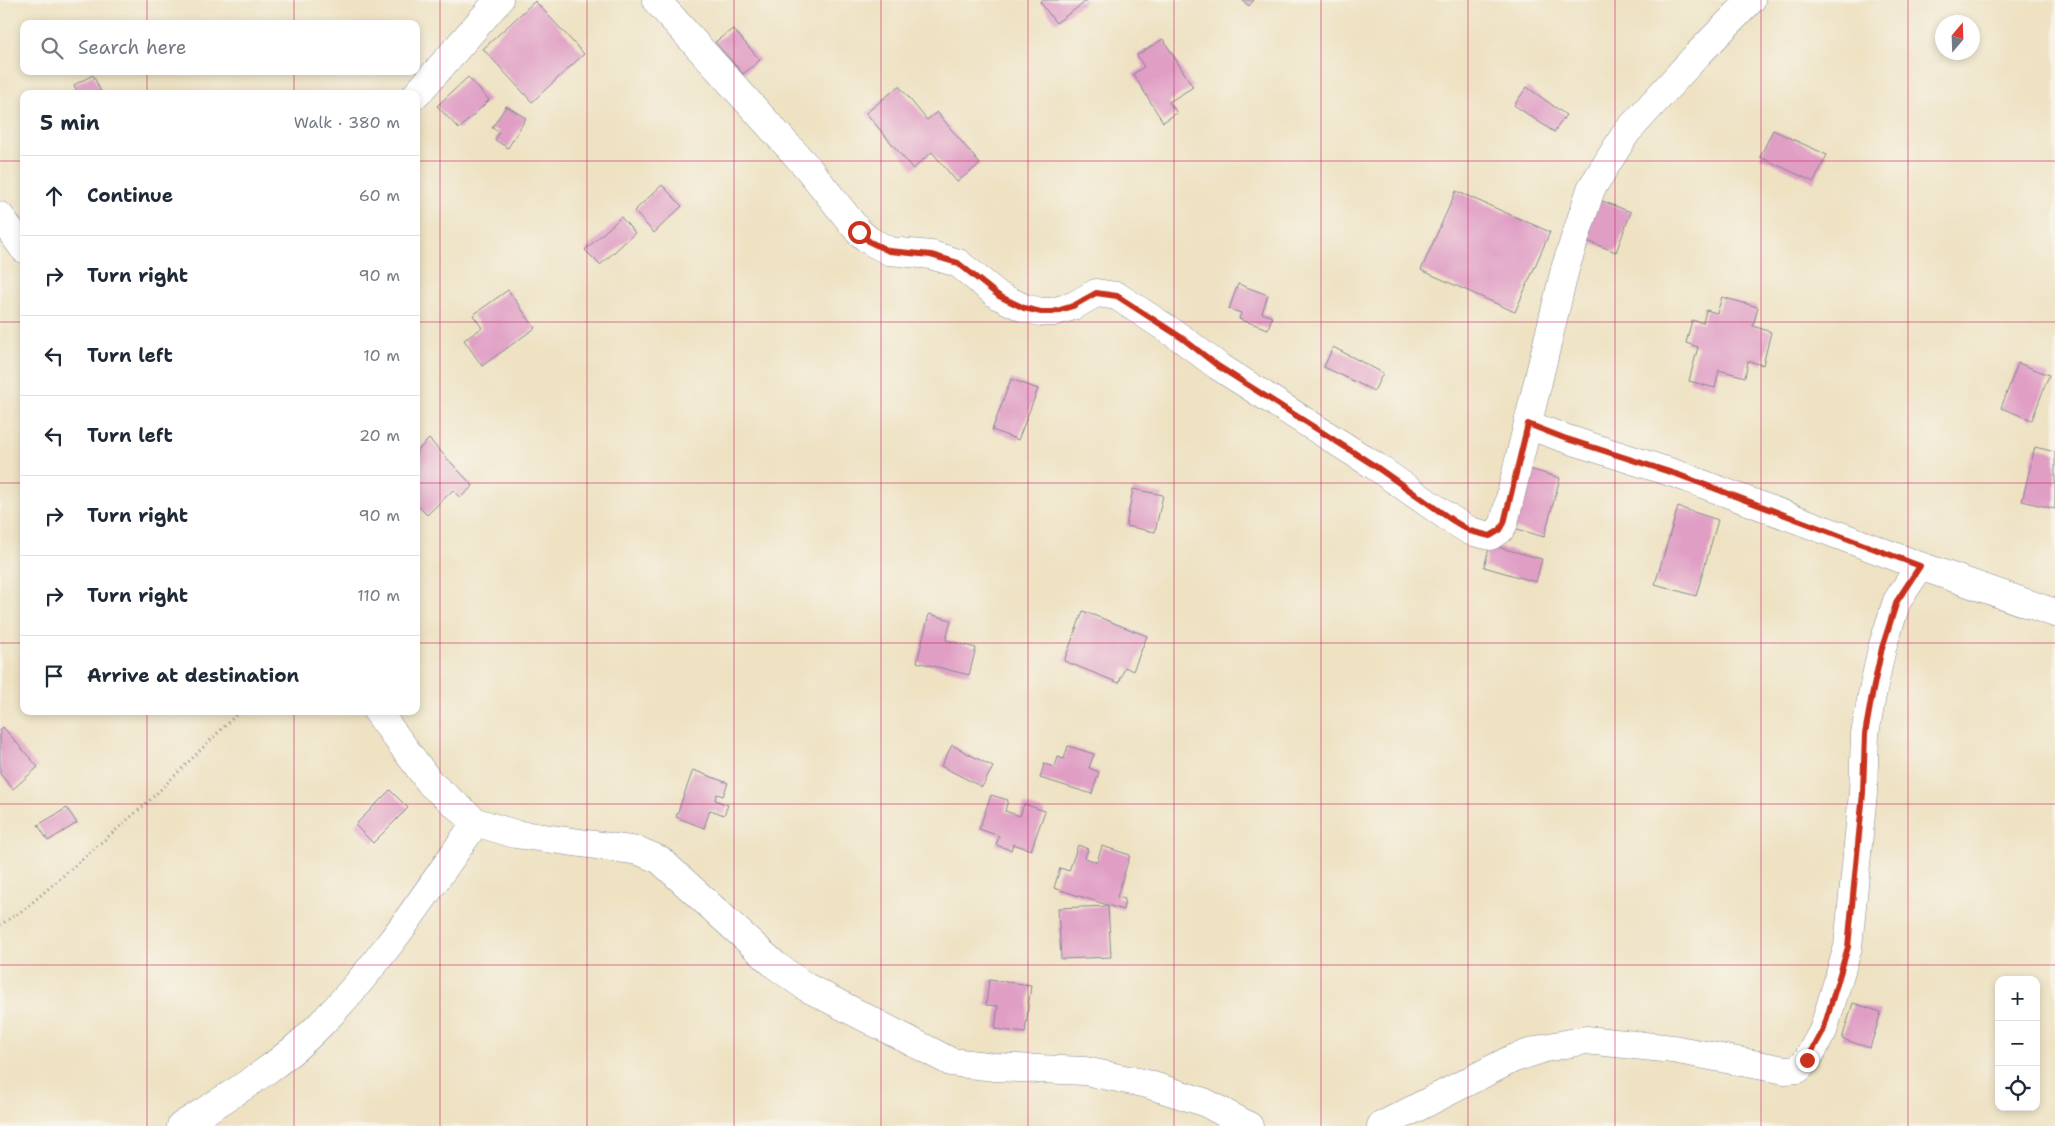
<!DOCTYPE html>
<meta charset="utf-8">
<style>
body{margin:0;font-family:"Shantell Sans",sans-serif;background:#f2f2f3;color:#1f2937}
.controls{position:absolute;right:15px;bottom:15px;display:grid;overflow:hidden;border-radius:10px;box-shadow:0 2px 8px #0003}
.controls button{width:45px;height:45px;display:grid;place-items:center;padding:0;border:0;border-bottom:1px solid #e0e1e3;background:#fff;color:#1f2937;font:25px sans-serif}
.compass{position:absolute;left:1935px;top:15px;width:45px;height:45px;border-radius:50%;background:#fff;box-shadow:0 2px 8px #0003;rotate:19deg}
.stop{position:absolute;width:15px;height:15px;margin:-11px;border:4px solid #c8321e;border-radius:50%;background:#fff}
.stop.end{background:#c8321e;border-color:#fff;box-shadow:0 1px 5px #0008}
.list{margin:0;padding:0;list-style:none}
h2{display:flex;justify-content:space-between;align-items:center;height:65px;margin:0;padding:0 20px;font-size:21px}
h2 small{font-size:16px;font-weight:400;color:#747a83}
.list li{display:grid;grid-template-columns:32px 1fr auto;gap:15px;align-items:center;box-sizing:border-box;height:80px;padding:0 20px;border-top:1px solid #e0e1e3}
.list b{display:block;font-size:19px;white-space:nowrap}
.list em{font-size:16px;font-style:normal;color:#747a83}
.icon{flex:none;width:28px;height:28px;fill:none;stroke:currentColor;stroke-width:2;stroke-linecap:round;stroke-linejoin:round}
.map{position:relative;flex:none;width:2055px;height:1126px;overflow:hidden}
.search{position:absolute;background:#fff;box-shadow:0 2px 8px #0003;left:20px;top:20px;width:400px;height:55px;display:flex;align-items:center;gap:12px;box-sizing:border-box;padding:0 18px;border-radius:10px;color:#747a83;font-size:19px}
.panel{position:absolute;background:#fff;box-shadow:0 2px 8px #0003;left:20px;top:90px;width:400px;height:625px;border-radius:10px}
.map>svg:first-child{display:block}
</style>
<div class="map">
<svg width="2055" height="1126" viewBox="0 0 2055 1126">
<rect width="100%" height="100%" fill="#f7f3e8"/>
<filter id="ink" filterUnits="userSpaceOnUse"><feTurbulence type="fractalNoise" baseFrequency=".02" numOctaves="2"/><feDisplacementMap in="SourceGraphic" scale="10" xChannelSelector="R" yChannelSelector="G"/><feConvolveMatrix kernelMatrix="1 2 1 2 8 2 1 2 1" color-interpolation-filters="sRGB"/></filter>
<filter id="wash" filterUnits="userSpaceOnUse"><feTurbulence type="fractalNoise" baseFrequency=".0096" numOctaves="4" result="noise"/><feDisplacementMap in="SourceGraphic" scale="20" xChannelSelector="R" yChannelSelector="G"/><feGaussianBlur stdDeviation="1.12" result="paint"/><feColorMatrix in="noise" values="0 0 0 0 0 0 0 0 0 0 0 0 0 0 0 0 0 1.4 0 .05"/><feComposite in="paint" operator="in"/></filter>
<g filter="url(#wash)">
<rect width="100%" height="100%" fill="#eee2c3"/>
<g id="blocks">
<path fill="#e09ec5" d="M1043,0H1088L1056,23L1040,2Z
M1242,0H1254L1249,6Z
M535,1L584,54L532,102L483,49Z
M733,29L760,60L743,74L715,42Z
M1163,39L1193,87L1169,102L1177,113L1163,122L1133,74L1144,67L1137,55Z
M93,75L102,94H78L74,85Z
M468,77L489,100L459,129L437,106Z
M899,86L927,120L937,112L980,164L957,182L932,152L913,169L866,113Z
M1527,87L1566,115L1554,132L1514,105Z
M506,106L526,118L508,148L495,140L499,132L492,128Z
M1773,130L1827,155L1814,182L1760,157Z
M662,185L682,206L654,233L634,211Z
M1456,191L1550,232L1515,312L1421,270Z
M1597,199L1631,212L1616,252L1582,239Z
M621,217L635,233L600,265L585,250Z
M1238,284L1268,295L1262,313L1272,317L1268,329L1239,319L1241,313L1229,309Z
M508,290L535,328L482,366L464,340L482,328L473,315Z
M1722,297L1758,307L1753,326L1771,332L1763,365L1748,361L1745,377L1719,370L1715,388L1689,381L1698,347L1686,343L1692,320L1703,323L1706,310L1717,313Z
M1333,347L1383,373L1374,391L1324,367Z
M2018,363L2049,375L2032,420L2001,408Z
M1011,379L1038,389L1018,440L992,430Z
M429,439L473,486L460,498L453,490L427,515L416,504V452Z
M2035,447L2055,452V509L2022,501Z
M1523,467L1560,478L1544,537L1507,526Z
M1133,489L1163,495L1155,532L1126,526Z
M1678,507L1718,520L1696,596L1655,584Z
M1490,545L1542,559L1536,582L1484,567Z
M1083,611L1147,636L1133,671L1125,667L1119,683L1064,661Z
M929,614L951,620L946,640L976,648L969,675L917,662Z
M3,727L38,767L13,789L0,774V730Z
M952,745L993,767L982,787L941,766Z
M1068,746L1094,754L1089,768L1099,772L1092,794L1040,778L1044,764L1055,767L1058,757L1064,759Z
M693,770L728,783L723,796L717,794L715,800L728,805L724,815L710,810L704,828L676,817Z
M390,790L408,808L373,843L355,825Z
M991,795L1008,800L1005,811L1020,816L1024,804L1045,811L1031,850L1013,844L1011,850L996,845L999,836L979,829Z
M67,808L77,823L48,841L38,825Z
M1078,845L1088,849L1085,858L1097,862L1102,846L1130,855L1117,897L1125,899L1123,910L1054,888L1060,868L1069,871Z
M1108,906L1111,957L1061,959L1058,908Z
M989,980L1031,985L1025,1033L995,1029L998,1006L986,1005Z
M1853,1003L1881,1012L1870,1048L1842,1039Z"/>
</g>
</g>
<g filter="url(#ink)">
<use href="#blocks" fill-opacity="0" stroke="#848890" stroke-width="1"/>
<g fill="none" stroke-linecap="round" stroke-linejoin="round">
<defs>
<path id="minor" d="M656,0L807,167L859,232L870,241L889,251L931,255L958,263L999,296L1024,308L1041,312H1053L1073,306L1096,293L1117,296L1181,338L1218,366L1375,466L1452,520L1470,531L1490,536L1500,530L1504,523L1565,269L1591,189L1626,133L1698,54L1751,0
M416,95L499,0
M0,216L24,249
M1528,425L1564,438L1679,475L1920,566L2055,613
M377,711L431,784L476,822L515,834L639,851L660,860L775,965L806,987L951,1062L995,1067L1085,1071L1147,1084L1204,1102L1249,1126
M181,1126C229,1096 279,1067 319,1026C380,965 427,892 476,822
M1381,1126L1512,1059L1545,1048L1586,1040L1673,1049L1785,1070L1798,1069L1807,1060L1823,1031L1848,947L1863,793L1865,734L1872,695L1882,648L1897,601L1920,566"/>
</defs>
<use href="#minor" stroke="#848890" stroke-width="29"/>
<path stroke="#848890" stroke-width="3" stroke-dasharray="1 4" stroke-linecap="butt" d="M0,925L26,908L148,802L240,711"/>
<use href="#minor" stroke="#fff" stroke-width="28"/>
</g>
</g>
<g fill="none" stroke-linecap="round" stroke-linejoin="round" filter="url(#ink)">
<path stroke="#c8321e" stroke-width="6" d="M859,232L870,242L889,251L931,255L958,263L999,296L1024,308L1041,312H1053L1073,306L1096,293L1117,296L1182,338L1218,366L1375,466L1452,520L1470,531L1490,536L1500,530L1504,523L1528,424L1564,438L1679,475L1920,566L1897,601L1882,648L1872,695L1865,734L1863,793L1848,947L1823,1031L1807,1060"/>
</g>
<path fill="none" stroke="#c2185b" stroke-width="1" stroke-opacity="0.55" d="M147,0V24M294,0V24M440,0V1126M587,0V1126M734,0V1126M881,0V1126M1028,0V1126M1174,0V1126M1321,0V1126M1468,0V1126M1615,0V1126M1761,0V1126M1908,0V1126M147,71V94M294,71V94M0,161H24M416,161H2055M0,322H24M416,322H2055M0,483H24M416,483H2055M0,643H24M416,643H2055M147,711V1126M294,711V1126M0,804H2055M0,965H2055"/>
</svg>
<div class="controls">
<button>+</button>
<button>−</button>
<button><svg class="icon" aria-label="locate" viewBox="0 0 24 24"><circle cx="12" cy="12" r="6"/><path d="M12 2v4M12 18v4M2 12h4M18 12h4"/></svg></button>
</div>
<svg class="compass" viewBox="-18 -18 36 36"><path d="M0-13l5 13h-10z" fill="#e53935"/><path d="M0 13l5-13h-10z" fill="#747a83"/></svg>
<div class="stop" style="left:859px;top:232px"></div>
<div class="stop end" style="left:1807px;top:1060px"></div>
<div class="search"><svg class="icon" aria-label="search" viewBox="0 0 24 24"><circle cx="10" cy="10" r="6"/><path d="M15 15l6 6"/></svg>Search here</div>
<section class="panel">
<h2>5 min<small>Walk · 380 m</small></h2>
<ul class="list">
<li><svg class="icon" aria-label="ahead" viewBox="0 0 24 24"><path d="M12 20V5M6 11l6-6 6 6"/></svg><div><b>Continue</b></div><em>60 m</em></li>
<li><svg class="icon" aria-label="right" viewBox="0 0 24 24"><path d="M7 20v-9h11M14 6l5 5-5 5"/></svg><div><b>Turn right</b></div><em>90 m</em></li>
<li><svg class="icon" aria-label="left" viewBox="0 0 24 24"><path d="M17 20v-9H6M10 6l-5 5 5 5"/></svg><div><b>Turn left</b></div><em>10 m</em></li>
<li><svg class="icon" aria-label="left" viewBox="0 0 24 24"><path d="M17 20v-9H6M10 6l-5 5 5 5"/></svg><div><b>Turn left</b></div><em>20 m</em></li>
<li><svg class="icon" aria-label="right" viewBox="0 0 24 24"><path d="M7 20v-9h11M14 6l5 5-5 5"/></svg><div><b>Turn right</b></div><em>90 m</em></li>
<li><svg class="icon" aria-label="right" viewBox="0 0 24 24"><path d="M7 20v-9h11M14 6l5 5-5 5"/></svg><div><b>Turn right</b></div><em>110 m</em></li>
<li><svg class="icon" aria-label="arrive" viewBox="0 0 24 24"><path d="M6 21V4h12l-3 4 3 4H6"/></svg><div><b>Arrive at destination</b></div></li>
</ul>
</section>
</div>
